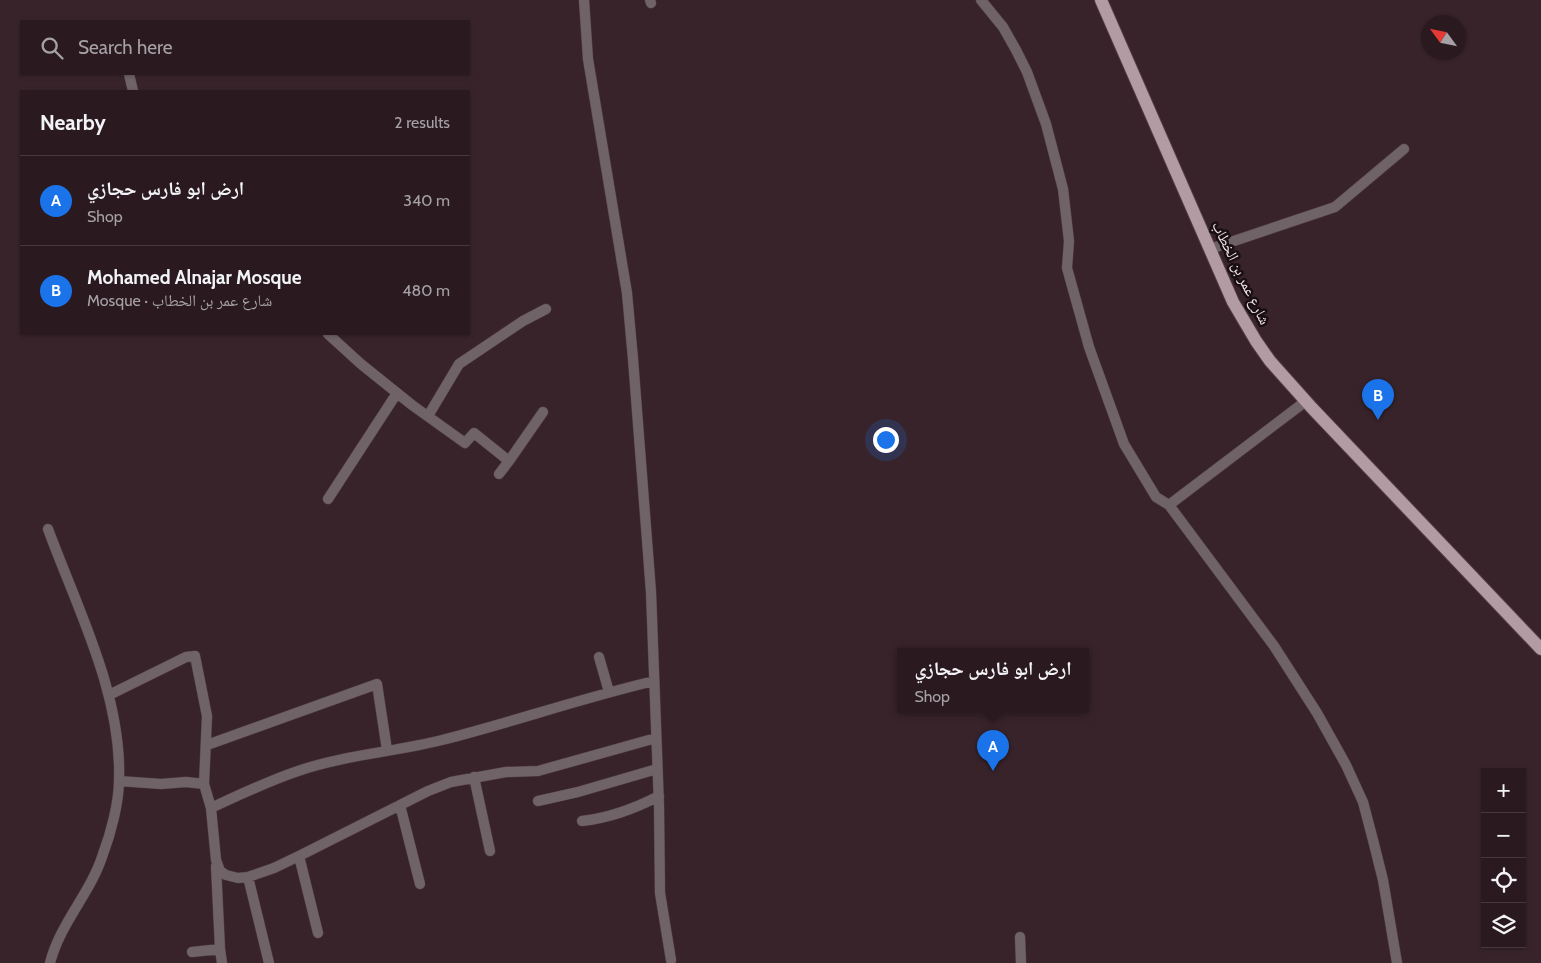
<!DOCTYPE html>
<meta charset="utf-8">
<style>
body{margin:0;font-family:Cabin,"Noto Naskh Arabic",sans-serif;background:#36272d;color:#f1f3f6}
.controls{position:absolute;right:15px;bottom:15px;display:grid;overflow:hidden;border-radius:0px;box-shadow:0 1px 4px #0004}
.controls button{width:45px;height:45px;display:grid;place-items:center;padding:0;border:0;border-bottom:1px solid #46383e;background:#2a1a20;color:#f1f3f6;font:25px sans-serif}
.compass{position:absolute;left:1421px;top:15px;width:45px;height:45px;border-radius:50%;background:#2a1a20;box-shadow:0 1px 4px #0004;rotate:303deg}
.you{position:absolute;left:885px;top:439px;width:18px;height:18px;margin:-12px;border:4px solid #fff;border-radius:50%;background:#1a73e8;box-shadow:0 0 0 8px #1a73e833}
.badge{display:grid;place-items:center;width:32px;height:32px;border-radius:50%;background:#1a73e8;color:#fff;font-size:16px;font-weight:700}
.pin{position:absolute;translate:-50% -41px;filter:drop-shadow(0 1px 2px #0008)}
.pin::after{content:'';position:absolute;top:26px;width:18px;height:15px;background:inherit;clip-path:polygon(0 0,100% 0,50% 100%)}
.popup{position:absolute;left:897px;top:648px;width:192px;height:65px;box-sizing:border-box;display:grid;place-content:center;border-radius:0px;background:#2a1a20;filter:drop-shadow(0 1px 4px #0005);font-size:16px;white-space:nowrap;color:#a5a1a5}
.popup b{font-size:19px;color:#f1f3f6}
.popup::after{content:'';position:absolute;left:50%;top:100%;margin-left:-10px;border:10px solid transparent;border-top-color:#2a1a20}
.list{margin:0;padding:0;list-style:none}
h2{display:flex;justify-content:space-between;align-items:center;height:65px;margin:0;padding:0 20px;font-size:21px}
h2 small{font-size:16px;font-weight:400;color:#a5a1a5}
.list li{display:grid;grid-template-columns:32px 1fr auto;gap:15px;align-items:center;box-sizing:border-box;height:90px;padding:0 20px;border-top:1px solid #46383e}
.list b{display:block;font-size:19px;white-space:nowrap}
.list p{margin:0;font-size:16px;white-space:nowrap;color:#a5a1a5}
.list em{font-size:16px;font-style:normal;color:#a5a1a5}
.icon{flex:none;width:28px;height:28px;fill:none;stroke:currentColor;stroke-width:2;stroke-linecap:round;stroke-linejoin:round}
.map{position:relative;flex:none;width:1541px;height:963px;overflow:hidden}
.search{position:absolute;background:#2a1a20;box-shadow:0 1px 4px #0004;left:20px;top:20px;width:450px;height:55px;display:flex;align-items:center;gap:12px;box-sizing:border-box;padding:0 18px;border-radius:0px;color:#a5a1a5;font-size:19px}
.panel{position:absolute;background:#2a1a20;box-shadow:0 1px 4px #0004;left:20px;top:90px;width:450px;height:245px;border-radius:0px}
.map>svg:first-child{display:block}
</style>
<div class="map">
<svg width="1541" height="963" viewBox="0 0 1541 963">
<rect width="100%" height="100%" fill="#38232b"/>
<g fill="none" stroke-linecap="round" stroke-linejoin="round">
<defs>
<path id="minor" d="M584,0L588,59L627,293L633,359L651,592L659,806L660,893L671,960
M650,0L651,3
M981,0L1003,27L1016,50L1027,72L1046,124L1063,189L1069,241L1067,268L1089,347L1124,444L1156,497L1169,505L1274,646L1317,713L1346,765L1363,802L1373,840L1383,880L1397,963
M129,74L133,91
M1210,249L1335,207L1404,149
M328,334L361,364L412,405L465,443L474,433L509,461L499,474
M428,416L459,364L523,321L546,309
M509,461L543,412
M328,499L397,393
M1169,505L1306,401
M48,529C77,608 122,694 119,780C119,802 111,833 103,854C91,893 60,923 50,963
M599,657L609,692
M109,695L186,657L195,656L207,716L204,784L211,808L216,860L220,871L226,875L238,878L248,877L274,868L299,856L428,791L451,782L506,772L538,771L656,738
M207,745L377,684L387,750
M474,777L490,851
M119,781L161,784L186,782L204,784
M538,801L578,792L657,769
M400,805L420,884
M211,808C239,795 268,781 298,771C345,755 394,752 442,740C513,722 582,698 654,681
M582,821C609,818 634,809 659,796
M299,856L318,933
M216,866L220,949L222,963
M248,877L269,963
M1020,937L1021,963
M192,952L220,949"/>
<path id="major" d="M1101,0L1233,302L1256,341L1270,361L1312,408L1541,649"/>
</defs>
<use href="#minor" stroke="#523e46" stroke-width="11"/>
<use href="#major" stroke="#523e46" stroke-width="14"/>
<use href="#minor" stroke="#6f6367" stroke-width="10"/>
<use href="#major" stroke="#b39ba4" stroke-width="12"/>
</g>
<g text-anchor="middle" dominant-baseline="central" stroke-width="5" stroke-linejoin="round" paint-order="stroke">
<g font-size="15" fill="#f2e3e9" stroke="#190f13">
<text transform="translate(1241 273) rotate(64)">شارع عمر بن الخطاب</text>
</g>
</g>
</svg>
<div class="controls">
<button>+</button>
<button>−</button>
<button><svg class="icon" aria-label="locate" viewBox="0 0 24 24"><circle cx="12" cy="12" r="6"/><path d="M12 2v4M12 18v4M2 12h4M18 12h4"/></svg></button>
<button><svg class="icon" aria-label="layers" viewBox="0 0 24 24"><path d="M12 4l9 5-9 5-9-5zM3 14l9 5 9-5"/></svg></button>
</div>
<svg class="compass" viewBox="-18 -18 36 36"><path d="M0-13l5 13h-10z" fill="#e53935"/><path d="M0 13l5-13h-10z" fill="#a5a1a5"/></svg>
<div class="you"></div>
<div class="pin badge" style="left:993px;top:771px">A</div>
<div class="popup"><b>ارض ابو فارس حجازي</b>Shop</div>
<div class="pin badge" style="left:1378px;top:420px">B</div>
<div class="search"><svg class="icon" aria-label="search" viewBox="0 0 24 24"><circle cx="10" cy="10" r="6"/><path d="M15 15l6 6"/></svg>Search here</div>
<section class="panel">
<h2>Nearby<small>2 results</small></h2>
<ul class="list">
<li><span class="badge">A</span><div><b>ارض ابو فارس حجازي</b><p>Shop</p></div><em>340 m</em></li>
<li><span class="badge">B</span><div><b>Mohamed Alnajar Mosque</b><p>Mosque · شارع عمر بن الخطاب</p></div><em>480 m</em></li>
</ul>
</section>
</div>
